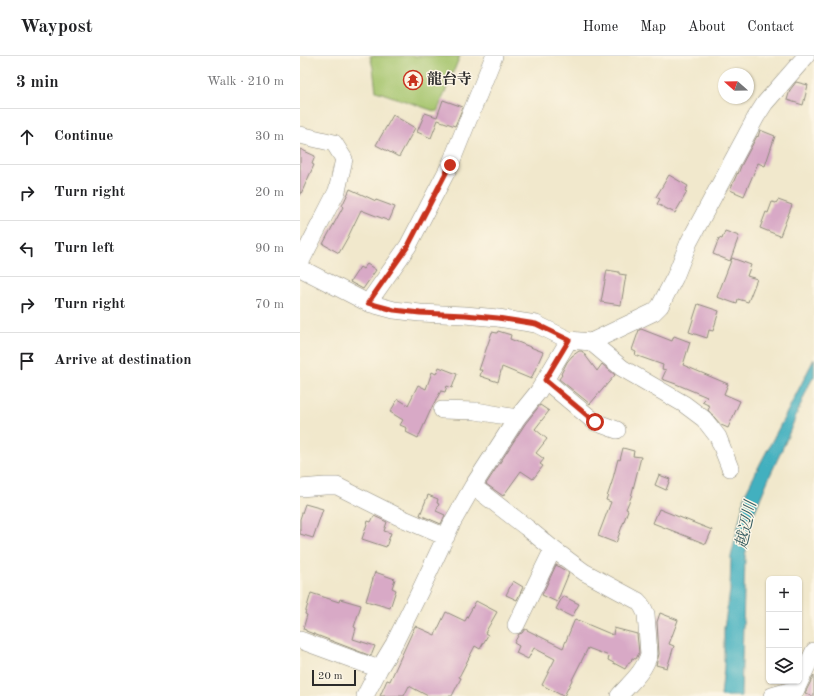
<!DOCTYPE html>
<meta charset="utf-8">
<style>
body{margin:0;font-family:"Old Standard TT","Noto Serif JP",serif;background:#f6f6f6;color:#202124}
.controls{position:absolute;right:12px;bottom:12px;display:grid;overflow:hidden;border-radius:6px;box-shadow:0 1px 3px #0004}
.controls button{width:36px;height:36px;display:grid;place-items:center;padding:0;border:0;border-bottom:1px solid #e0e0e0;background:#fff;color:#202124;font:20px sans-serif}
.compass{position:absolute;left:418px;top:12px;width:36px;height:36px;border-radius:50%;background:#fff;box-shadow:0 1px 3px #0004;rotate:290deg}
.scale{position:absolute;left:12px;bottom:10px;width:44px;box-sizing:border-box;padding-left:4px;border:2px solid #2b2b2b;border-top:0;font-size:11px;line-height:14px;white-space:nowrap;color:#2b2b2b;-webkit-text-stroke:3px #fcf5e5;paint-order:stroke}
.stop{position:absolute;width:12px;height:12px;margin:-9px;border:3px solid #c8321e;border-radius:50%;background:#fff}
.stop.end{background:#c8321e;border-color:#fff;box-shadow:0 1px 4px #0008}
.list{margin:0;padding:0;list-style:none}
h2{display:flex;justify-content:space-between;align-items:center;height:52px;margin:0;padding:0 16px;font-size:17px}
h2 small{font-size:13px;font-weight:400;color:#757577}
.list li{display:grid;grid-template-columns:26px 1fr auto;gap:12px;align-items:center;box-sizing:border-box;height:56px;padding:0 16px;border-top:1px solid #e0e0e0}
.list b{display:block;font-size:15px;white-space:nowrap}
.list em{font-size:13px;font-style:normal;color:#757577}
.icon{flex:none;width:22px;height:22px;fill:none;stroke:currentColor;stroke-width:2;stroke-linecap:round;stroke-linejoin:round}
.map{position:relative;flex:none;width:514px;height:640px;overflow:hidden}
header{display:flex;align-items:center;gap:24px;box-sizing:border-box;height:56px;padding:0 20px;background:#fff;border-bottom:1px solid #e0e0e0}
header strong{font-size:19px}
nav{display:flex;gap:22px;margin-inline-start:auto;font-size:14px}
main{display:flex}
aside{flex:1;background:#fff}
.map>svg:first-child{display:block}
</style>
<header>
<strong>Waypost</strong>
<nav><a>Home</a><a>Map</a><a>About</a><a>Contact</a></nav>
</header>
<main>
<aside>
<h2>3 min<small>Walk · 210 m</small></h2>
<ul class="list">
<li><svg class="icon" aria-label="ahead" viewBox="0 0 24 24"><path d="M12 20V5M6 11l6-6 6 6"/></svg><div><b>Continue</b></div><em>30 m</em></li>
<li><svg class="icon" aria-label="right" viewBox="0 0 24 24"><path d="M7 20v-9h11M14 6l5 5-5 5"/></svg><div><b>Turn right</b></div><em>20 m</em></li>
<li><svg class="icon" aria-label="left" viewBox="0 0 24 24"><path d="M17 20v-9H6M10 6l-5 5 5 5"/></svg><div><b>Turn left</b></div><em>90 m</em></li>
<li><svg class="icon" aria-label="right" viewBox="0 0 24 24"><path d="M7 20v-9h11M14 6l5 5-5 5"/></svg><div><b>Turn right</b></div><em>70 m</em></li>
<li><svg class="icon" aria-label="arrive" viewBox="0 0 24 24"><path d="M6 21V4h12l-3 4 3 4H6"/></svg><div><b>Arrive at destination</b></div></li>
</ul>
</aside>
<div class="map">
<svg width="514" height="640" viewBox="0 0 514 640">
<rect width="100%" height="100%" fill="#fcf5e5"/>
<filter id="ink" filterUnits="userSpaceOnUse"><feTurbulence type="fractalNoise" baseFrequency=".025" numOctaves="2"/><feDisplacementMap in="SourceGraphic" scale="8" xChannelSelector="R" yChannelSelector="G"/><feConvolveMatrix kernelMatrix="1 2 1 2 8 2 1 2 1" color-interpolation-filters="sRGB"/></filter>
<filter id="wash" filterUnits="userSpaceOnUse"><feTurbulence type="fractalNoise" baseFrequency=".012" numOctaves="4" result="noise"/><feDisplacementMap in="SourceGraphic" scale="16" xChannelSelector="R" yChannelSelector="G"/><feGaussianBlur stdDeviation="0.9" result="paint"/><feColorMatrix in="noise" values="0 0 0 0 0 0 0 0 0 0 0 0 0 0 0 0 0 1.4 0 .05"/><feComposite in="paint" operator="in"/></filter>
<g filter="url(#wash)">
<rect width="100%" height="100%" fill="#f1e8cc"/>
<path fill="#a4c46c" stroke="#68784c" d="M70,0H160L137,56L76,35L73,12Z"/>
<path fill="#42b0bf" stroke="#366e75" d="M514,303V320L508,331L485,387L468,424L452,462L445,501L441,640H421L424,611V572L430,535L431,501L446,436L460,408L483,364Z"/>
<g id="blocks">
<path fill="#d8a9c6" d="M496,26L508,29L503,49L487,44L490,34Z
M143,44L163,51L155,70L138,64L131,82L117,76L125,57L137,61Z
M93,59L115,72L99,101L76,89Z
M460,74L475,80L465,110L458,107L444,140L430,134L437,118V117L438,118L441,110L457,80L458,81Z
M0,93L15,100L12,108L14,109L0,140Z
M369,119L388,130L385,135L387,136L375,157L357,148L360,143L356,141Z
M50,133L76,145V144L95,151L89,165L61,154L48,181L39,197L23,188L43,151L42,150Z
M478,144L492,149L480,180L460,172L466,156L468,157L472,146L476,147Z
M425,175L439,180L430,205L413,198L419,182L422,183Z
M432,202L451,209L447,220L457,223L448,246L438,243L437,248L417,241Z
M67,208L76,214L63,233L50,226L60,211L63,213Z
M307,214L319,216V218L326,219L321,249L301,246Z
M398,248L419,255L413,275L409,274L407,282L389,276Z
M341,273L372,285L374,280L390,286L383,309L428,328L424,338L440,345L428,372L421,369L408,354L410,350L402,346L407,341L376,328L362,323L366,314L362,313L363,309L335,299L336,296L332,294L339,274Z
M198,275L211,279L210,283L243,296L231,323L202,311L198,326L180,320L182,314H179L192,276L197,277Z
M279,295H282L297,315L302,308L315,319L290,348L259,323L262,319L261,318L267,306L272,300Z
M139,311L157,318L152,332L147,330L145,336L141,335L133,349L118,382L106,376L107,372L100,369L103,364L90,356L98,343L108,349L118,329L126,333L132,316L136,318Z
M240,349L249,355L235,373L247,383L236,397L244,403L240,408L243,410L233,423L221,415L203,440L186,428L225,368Z
M323,392L334,395L333,400L341,401L331,441L326,453L328,454L316,487L298,480L311,446L306,444L312,426L318,403L320,404Z
M359,419L370,423L366,434L355,429Z
M128,439L138,443L137,447L139,448L136,455L145,459L141,468L120,459Z
M5,448L23,453L13,482L0,478V463Z
M359,453L412,474L406,488L353,467Z
M74,460L87,466L84,475L91,477L86,491L62,483L68,465L71,466Z
M256,509L269,517L257,546L242,539Z
M75,516L95,523L92,532L96,534L90,552L66,545Z
M213,525L223,531L217,544L206,539Z
M11,537L39,546L40,543L61,549L54,571L56,572L53,583L75,590L71,600L6,575V574L3,573L7,559L5,558Z
M263,540L279,548L272,561L256,553Z
M176,545L197,556L185,577L188,579L180,593L175,590L159,621L161,622L152,640H128L109,630L104,640H80L87,624L90,625L115,570L135,579L146,556L165,565Z
M360,557L378,564L369,588L374,590L367,612L356,609L359,598L357,566Z
M275,563L313,579L314,572L337,578L339,597L336,603L332,602L331,606H329L325,613L308,604L309,600L288,592L264,640H263L242,629L255,603L234,592L228,603L216,597L219,590L214,587L219,578L222,577L225,573L263,592Z
M514,619V640H512L505,637Z"/>
</g>
</g>
<g filter="url(#ink)">
<use href="#blocks" fill-opacity="0" stroke="#8e8a7c" stroke-width="1"/>
<g fill="none" stroke-linecap="round" stroke-linejoin="round">
<defs>
<path id="minor" d="M0,79L34,87L44,103L37,135L0,207
M0,212L68,247L94,254L120,257L165,259L198,262L236,268L269,284L291,286L354,256L360,250L375,221L389,186L456,61L465,47L506,0
M68,247L108,190L150,109L194,0
M291,286L322,312L384,348L404,363L418,381L430,412
M245,324L295,366L317,374
M142,354L176,355L217,362
M173,430L226,471L253,493L284,516L338,545C342,549 344,553 346,558L349,598C345,615 329,628 319,640
M0,432L25,430H37L97,460L146,481
M216,569L253,493
M0,584L79,613
M65,640L79,613L94,588L120,535L153,465L173,430L217,362L238,336L269,284
M472,640L496,633
M493,640L514,595"/>
</defs>
<use href="#minor" stroke="#8e8a7c" stroke-width="18"/>
<use href="#minor" stroke="#fff" stroke-width="17"/>
</g>
</g>
<g fill="none" stroke-linecap="round" stroke-linejoin="round" filter="url(#ink)">
<path stroke="#c8321e" stroke-width="5" d="M150,109L108,190L68,247L94,254L120,257L165,259L198,262L236,268L269,284L245,324L295,366"/>
</g>
<defs>
<symbol id="temple-ring" viewBox="-11 -11 22 22"><circle r="9.5" fill="#fcf5e5" stroke="#c8321e" stroke-width="1.5"/><path d="M0-6L5-2H3V0L6.5 2.5H4V6H1.5V3h-3V6H-4V2.5H-6.5L-3 0V-2H-5Z" fill="#c8321e"/></symbol>
</defs>
<g fill-rule="evenodd">
<use href="#temple-ring" x="102" y="13" width="22" height="22"/>
</g>
<g text-anchor="middle" dominant-baseline="central" stroke-width="3" stroke-linejoin="round" paint-order="stroke">
<g font-size="15" font-weight="bold" fill="#2b2b2b" stroke="#fcf5e5" text-anchor="start">
<text x="127" y="24">龍台寺</text>
</g>
<g font-size="16" font-style="italic" fill="#335a5f" stroke="#fcf5e5">
<text transform="translate(447 469) rotate(-78)">越辺川</text>
</g>
</g>
</svg>
<div class="controls">
<button>+</button>
<button>−</button>
<button><svg class="icon" aria-label="layers" viewBox="0 0 24 24"><path d="M12 4l9 5-9 5-9-5zM3 14l9 5 9-5"/></svg></button>
</div>
<svg class="compass" viewBox="-18 -18 36 36"><path d="M0-13l5 13h-10z" fill="#e53935"/><path d="M0 13l5-13h-10z" fill="#757577"/></svg>
<div class="scale">20 m</div>
<div class="stop" style="left:295px;top:366px"></div>
<div class="stop end" style="left:150px;top:109px"></div>
</div>
</main>
